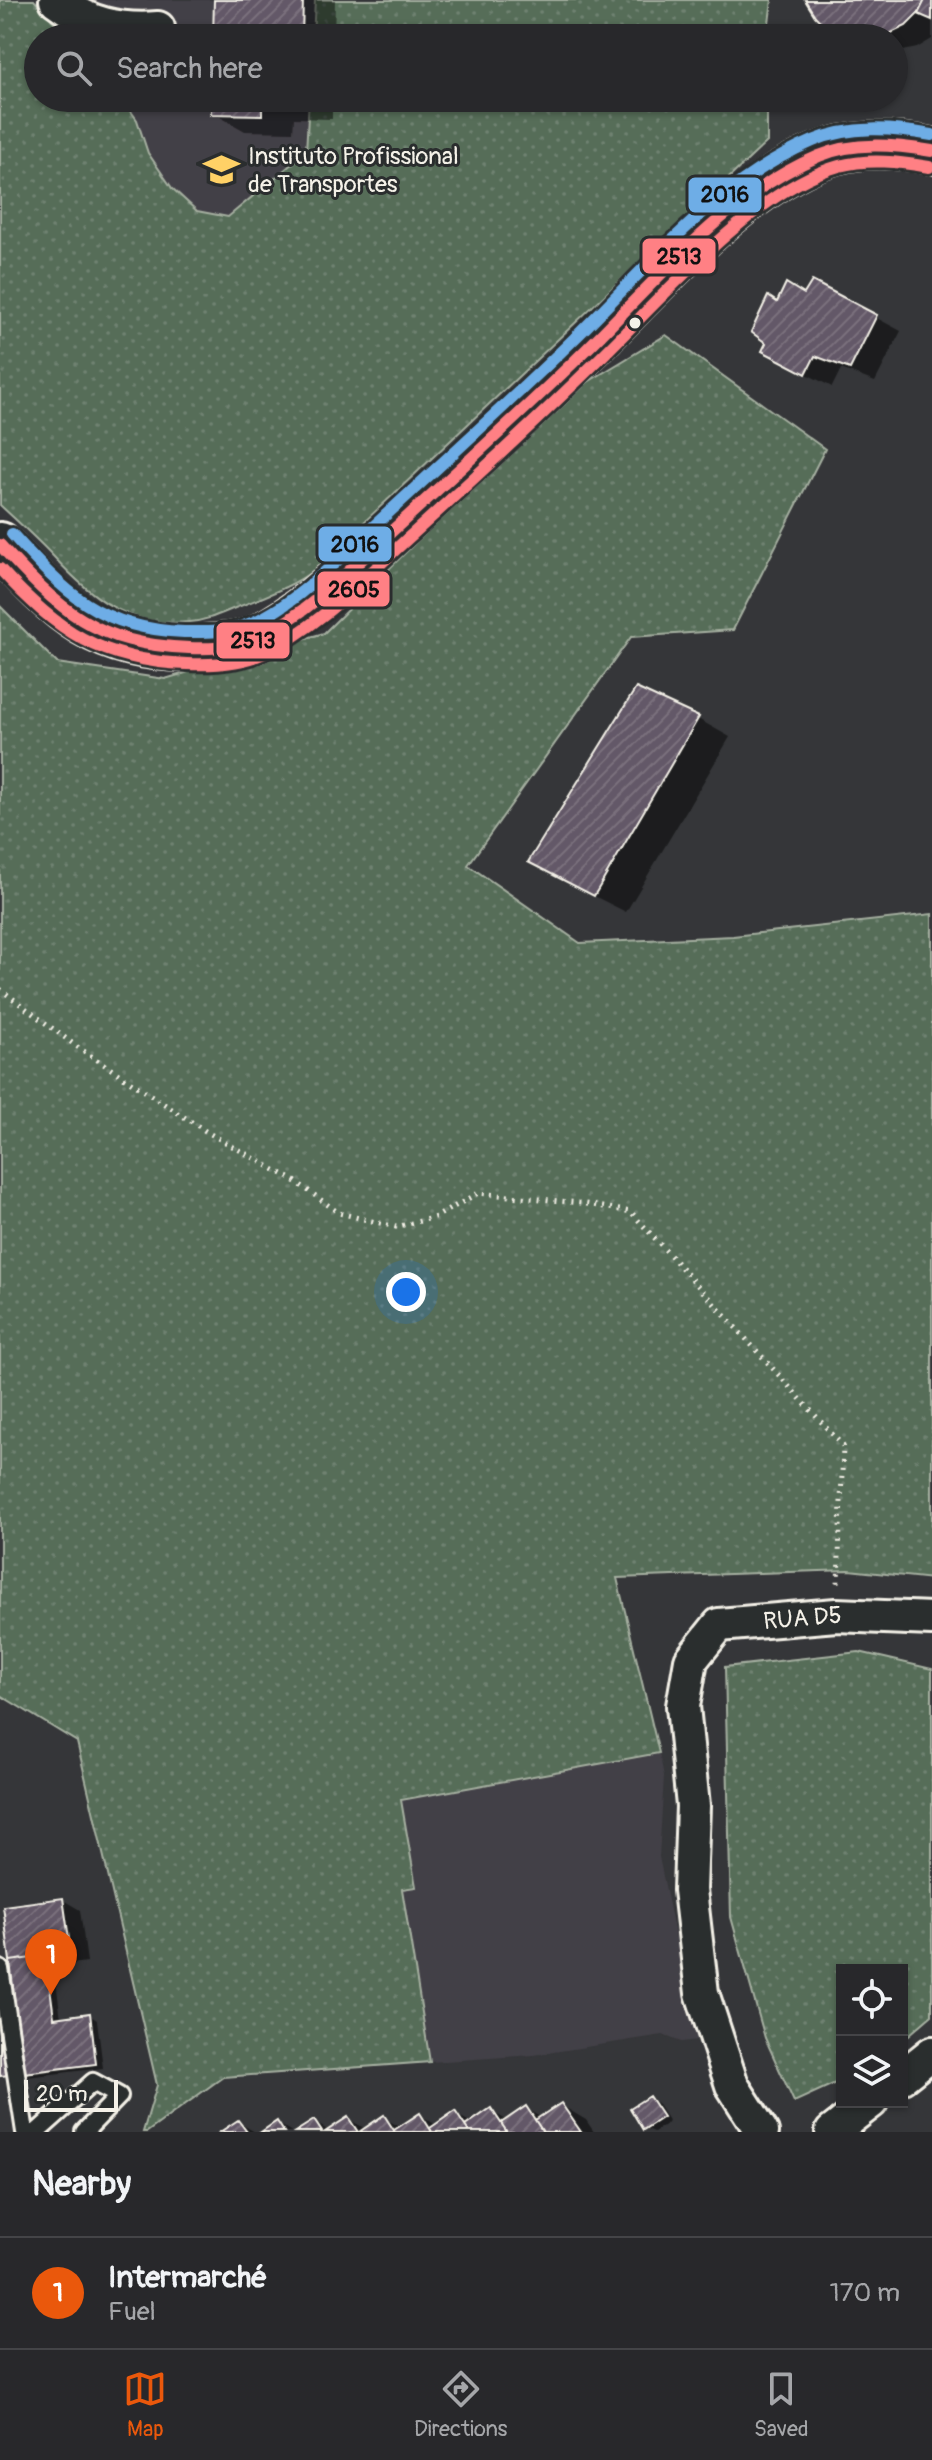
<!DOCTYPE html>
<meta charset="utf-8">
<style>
body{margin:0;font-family:Pangolin,sans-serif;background:#303033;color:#f1f3f6}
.controls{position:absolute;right:24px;bottom:24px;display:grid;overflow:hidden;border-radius:0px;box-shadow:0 2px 6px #0004}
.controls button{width:72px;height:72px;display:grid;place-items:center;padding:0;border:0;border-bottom:2px solid #444447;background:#28282b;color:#f1f3f6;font:40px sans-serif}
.scale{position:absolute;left:24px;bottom:20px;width:94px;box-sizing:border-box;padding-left:8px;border:4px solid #f4f1e8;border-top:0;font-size:22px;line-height:28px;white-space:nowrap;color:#f4f1e8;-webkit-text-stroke:6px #2a2d2e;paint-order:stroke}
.you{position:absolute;left:406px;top:1292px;width:28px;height:28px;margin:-20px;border:6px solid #fff;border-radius:50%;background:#1a73e8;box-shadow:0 0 0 12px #1a73e833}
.badge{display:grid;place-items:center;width:52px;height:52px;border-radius:50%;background:#ea580c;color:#fff;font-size:26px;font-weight:700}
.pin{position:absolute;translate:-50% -66px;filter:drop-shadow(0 2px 4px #0008)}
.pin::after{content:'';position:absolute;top:42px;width:28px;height:24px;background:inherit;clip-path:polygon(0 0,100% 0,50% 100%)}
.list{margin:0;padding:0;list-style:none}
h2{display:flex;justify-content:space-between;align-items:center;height:104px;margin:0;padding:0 32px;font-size:34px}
h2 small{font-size:26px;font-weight:400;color:#a5a6a9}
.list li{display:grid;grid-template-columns:52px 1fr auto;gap:24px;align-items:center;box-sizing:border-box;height:112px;padding:0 32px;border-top:2px solid #444447}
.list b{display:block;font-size:30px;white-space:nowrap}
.list p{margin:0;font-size:26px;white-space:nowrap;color:#a5a6a9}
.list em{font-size:26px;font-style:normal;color:#a5a6a9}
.icon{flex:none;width:44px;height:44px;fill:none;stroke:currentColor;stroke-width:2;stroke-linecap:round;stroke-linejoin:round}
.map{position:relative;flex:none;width:932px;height:2132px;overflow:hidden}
.search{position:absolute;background:#28282b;box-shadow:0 2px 6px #0004;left:24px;right:24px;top:24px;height:88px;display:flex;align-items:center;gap:20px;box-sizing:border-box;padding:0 28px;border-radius:44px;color:#a5a6a9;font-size:30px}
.sheet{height:216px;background:#28282b}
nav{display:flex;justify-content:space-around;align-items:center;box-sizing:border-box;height:112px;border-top:2px solid #444447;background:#28282b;font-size:22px;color:#a5a6a9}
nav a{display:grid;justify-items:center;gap:4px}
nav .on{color:#ea580c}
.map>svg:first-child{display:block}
</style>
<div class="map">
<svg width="932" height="2132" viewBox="0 0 932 2132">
<defs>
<pattern id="grass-dots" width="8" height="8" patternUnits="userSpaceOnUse" patternTransform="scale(2)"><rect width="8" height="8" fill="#566d59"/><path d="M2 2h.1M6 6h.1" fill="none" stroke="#6f8271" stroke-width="1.8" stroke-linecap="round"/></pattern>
<pattern id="building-hatch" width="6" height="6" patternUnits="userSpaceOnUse" patternTransform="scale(2)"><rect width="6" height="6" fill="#635867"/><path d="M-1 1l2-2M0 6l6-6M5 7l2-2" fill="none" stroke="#7a707d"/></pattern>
</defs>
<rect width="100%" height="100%" fill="#353639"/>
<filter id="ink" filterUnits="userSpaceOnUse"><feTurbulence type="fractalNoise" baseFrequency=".0125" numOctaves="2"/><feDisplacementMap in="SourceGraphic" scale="16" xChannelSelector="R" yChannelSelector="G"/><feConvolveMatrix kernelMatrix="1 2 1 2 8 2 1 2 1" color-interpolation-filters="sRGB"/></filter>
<g filter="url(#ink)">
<path fill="#434047" d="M34,0H315L313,38H69Z
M122,98H309L306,152L228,217L197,211L172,188L148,153L137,120Z
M659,1753L664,1776L659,1857L697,2040L681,2042L663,2035L534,2055L430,2062L402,1888L416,1886L401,1800Z"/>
<path fill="url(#grass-dots)" stroke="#a5afa0" stroke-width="2" d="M0,0H34L69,38H38V98H122L137,120L148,153L172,188L197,211L228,217L306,152L309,98H767V142L360,526C320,574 292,587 235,608C220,614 206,621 189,622C128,628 91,597 53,556C36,538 18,522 0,505Z
M315,0H772L767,38H313Z
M666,335L825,449L733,630L631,637L468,865L580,943L733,936L932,914V1579L849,1570L617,1578L659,1753L401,1800L416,1887L402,1889L430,2062L223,2077L147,2132H143L157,2085L77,1742L0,1695V606L57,663L165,679L324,633L563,397Z
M859,1652L932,1669V2015L902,2041V1970H842V2080L794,2102L765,2038L731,1917L725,1667Z"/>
<path fill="#0007" d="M212,0H335L334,38H215L216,2Z
M807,0H932V39L917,48L894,53V38H848L828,27Z
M213,98H332V119L294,118L293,132L245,131L213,113Z
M813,284L901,331L875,382L841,369L832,387L789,365L778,305L805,297Z
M637,690L698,719L730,737L626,912L562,880Z
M63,1900L80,1910L87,1962L54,1966L61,2019L89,2015L97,2020L103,2068L10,2079L2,2075L0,2027L20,2024Z
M649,2098L657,2103L669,2122L654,2132L645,2128Z
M561,2105L586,2120L594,2132H298L314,2122L329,2131L348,2119L366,2129L384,2118L402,2128L420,2115L438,2126L455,2114L472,2123L491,2111L508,2121L526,2109L542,2118Z
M238,2122L255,2132H222Z
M277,2123L292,2132H264Z"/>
<path fill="url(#building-hatch)" stroke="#f4f1e8" stroke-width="2" d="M214,0H303L302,38H213Z
M805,0H925L918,14L906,26L881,38L842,36L827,28L815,16Z
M925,0H932V20L918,14Z
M211,98H300V101L262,100V115L211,114Z
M812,281L877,315L850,369L815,356L806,374L762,351L766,343L751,332L768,296L777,302L786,283L804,294Z
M636,688L699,717L594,896L528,862Z
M63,1898L71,1953L10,1961L3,1906Z
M46,1956L54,2018L90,2013L96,2064L0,2076V2025L17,2022L10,1961Z
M649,2096L663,2117L643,2130L630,2108Z
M561,2103L581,2132H543L535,2120Z
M526,2106L543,2132H507L501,2123Z
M491,2108L507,2132H469L465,2126Z
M455,2111L469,2132H432L430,2128Z
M420,2113L432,2132H395L394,2130Z
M384,2115L395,2132H359Z
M348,2117L358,2132H325Z
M238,2120L247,2132H220Z
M314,2120L322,2132H295Z
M277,2121L284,2132H261Z"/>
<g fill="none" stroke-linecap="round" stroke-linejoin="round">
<defs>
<path id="service" d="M0,1969L25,2132
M37,2132L93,2082L119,2096L84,2132"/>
<g id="minor">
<path d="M56,0C87,24 120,31 158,28"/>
<path d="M902,2077L932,2053"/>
<path id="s1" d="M762,2132L732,2085L702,1993L690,1890L693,1806L683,1706L691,1660L719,1625L836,1615L932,1619"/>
<path d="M832,2132L871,2102"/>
</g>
<path id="secondary" d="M0,545C59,611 99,650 193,648C213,648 239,647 258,638C308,613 349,570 390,533C457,472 524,411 588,348C652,285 736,189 819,156C855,141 895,144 932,151"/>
</defs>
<use href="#service" stroke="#f4f1e8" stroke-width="22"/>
<use href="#minor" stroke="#f4f1e8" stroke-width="38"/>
<use href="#secondary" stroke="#f4f1e8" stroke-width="50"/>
<path stroke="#f4f1e8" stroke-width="5" stroke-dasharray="2 6" stroke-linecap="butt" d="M0,989L76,1046L207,1132L295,1181L339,1213L396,1227L436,1217L478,1193L581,1203L631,1212L843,1446L838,1583"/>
<use href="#service" stroke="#2a2d2e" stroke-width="16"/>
<use href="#minor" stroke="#2a2d2e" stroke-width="32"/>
<use href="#secondary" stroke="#2a2d2e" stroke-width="44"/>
<defs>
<path id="bus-1" d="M0,545C59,610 97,645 189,648C213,649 239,648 260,637C311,611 351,569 392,531C458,471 524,411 587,349C657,280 726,195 819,156C855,141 894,145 932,151"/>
<path id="bus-2" d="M0,569C57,631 101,661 187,664C213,665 241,664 264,653C319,627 362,580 406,540C469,483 531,426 592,366C657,304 752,190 839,166C869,158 900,162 929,167"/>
<path id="bus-3" d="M12,534C65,593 100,629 184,632C204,632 225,633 244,626C291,610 337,560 373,527C441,464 510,402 576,337C648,266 718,181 813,141C851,125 892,128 932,135"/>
</defs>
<use href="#bus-1" stroke="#2a2d2e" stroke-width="18"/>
<use href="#bus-2" stroke="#2a2d2e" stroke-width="18"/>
<use href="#bus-3" stroke="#2a2d2e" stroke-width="18"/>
<use href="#bus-1" stroke="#ff8084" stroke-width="12"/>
<use href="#bus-2" stroke="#ff8084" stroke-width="12"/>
<use href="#bus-3" stroke="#6eade6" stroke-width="12"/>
</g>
</g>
<defs>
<symbol id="school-bare" viewBox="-9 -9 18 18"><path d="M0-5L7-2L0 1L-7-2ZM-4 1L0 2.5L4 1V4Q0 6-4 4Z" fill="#ffd166" stroke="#2a2d2e" stroke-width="2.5" paint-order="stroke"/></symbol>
</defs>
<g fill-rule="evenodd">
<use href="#school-bare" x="196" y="144" width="51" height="51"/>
</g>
<circle fill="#f4f1e8" stroke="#2a2d2e" stroke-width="3" cx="635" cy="323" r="7"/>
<g text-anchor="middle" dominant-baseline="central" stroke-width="6" stroke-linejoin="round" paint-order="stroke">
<g font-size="24" fill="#f4f1e8" stroke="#2a2d2e" text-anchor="start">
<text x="248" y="156">Instituto Profissional<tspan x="248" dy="28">de Transportes</tspan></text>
</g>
<g font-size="24" fill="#f4f1e8" stroke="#2a2d2e">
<text stroke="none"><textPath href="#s1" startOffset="616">RUA D5</textPath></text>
</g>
</g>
<g stroke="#2a2d2e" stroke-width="3">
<rect x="687" y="176" width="76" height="38" rx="8" fill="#6eade6"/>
<rect x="641" y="237" width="76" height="38" rx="8" fill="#ff8084"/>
<rect x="317" y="525" width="76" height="38" rx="8" fill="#6eade6"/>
<rect x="316" y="570" width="75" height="38" rx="8" fill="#ff8084"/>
<rect x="215" y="621" width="76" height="39" rx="8" fill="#ff8084"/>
</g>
<g font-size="22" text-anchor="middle" font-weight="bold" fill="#111">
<text x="725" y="202">2016</text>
<text x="679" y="264">2513</text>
<text x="355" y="552">2016</text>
<text x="354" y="597">2605</text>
<text x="253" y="648">2513</text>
</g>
</svg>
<div class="controls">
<button><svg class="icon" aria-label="locate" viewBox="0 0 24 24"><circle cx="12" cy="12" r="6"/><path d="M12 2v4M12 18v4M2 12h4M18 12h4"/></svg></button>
<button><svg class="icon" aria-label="layers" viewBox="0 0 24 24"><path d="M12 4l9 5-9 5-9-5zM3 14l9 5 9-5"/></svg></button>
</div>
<div class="scale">20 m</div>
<div class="you"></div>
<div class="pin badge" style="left:51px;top:1995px">1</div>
<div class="search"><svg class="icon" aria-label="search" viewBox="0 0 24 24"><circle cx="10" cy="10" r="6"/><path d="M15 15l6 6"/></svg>Search here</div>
</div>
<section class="sheet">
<h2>Nearby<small></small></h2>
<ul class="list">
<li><span class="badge">1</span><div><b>Intermarché</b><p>Fuel</p></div><em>170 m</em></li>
</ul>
</section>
<nav>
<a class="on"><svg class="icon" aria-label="map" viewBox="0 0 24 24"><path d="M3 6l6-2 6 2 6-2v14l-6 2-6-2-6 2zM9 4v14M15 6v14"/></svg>Map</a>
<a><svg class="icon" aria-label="directions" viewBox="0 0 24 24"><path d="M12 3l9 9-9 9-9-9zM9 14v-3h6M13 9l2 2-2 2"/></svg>Directions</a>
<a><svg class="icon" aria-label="saved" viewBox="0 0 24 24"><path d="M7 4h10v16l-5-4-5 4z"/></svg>Saved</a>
</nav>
